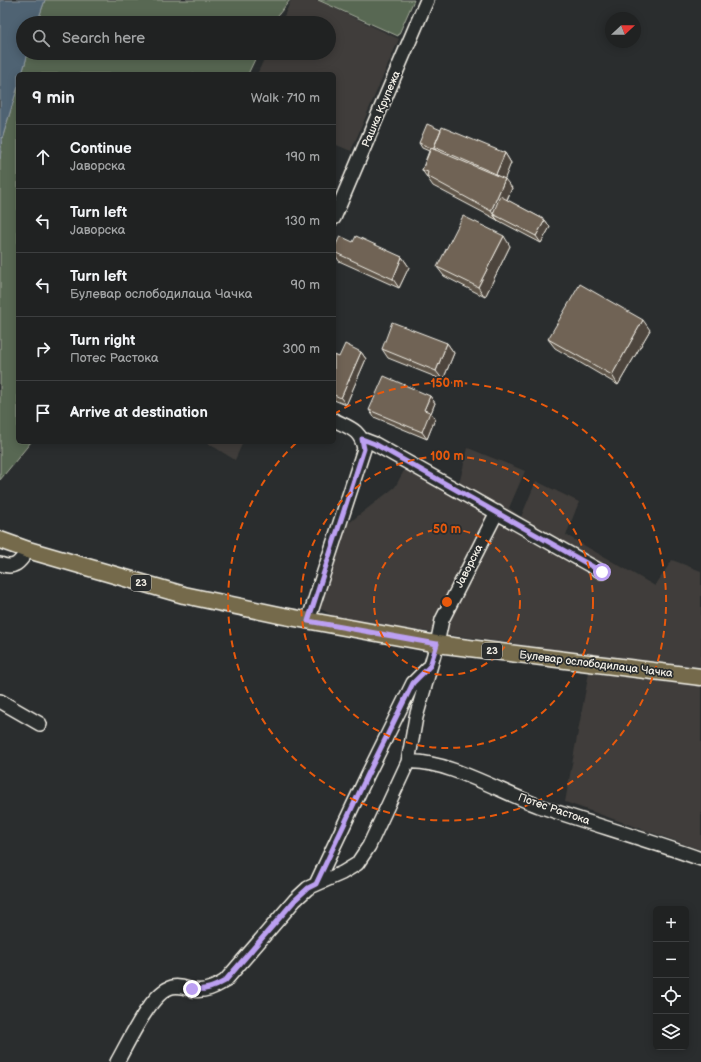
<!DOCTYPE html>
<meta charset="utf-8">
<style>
body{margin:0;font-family:"Balsamiq Sans",sans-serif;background:#2d2f2f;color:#f1f3f6}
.controls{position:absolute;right:12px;bottom:12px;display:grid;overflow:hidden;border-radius:6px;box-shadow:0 2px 10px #0003}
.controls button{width:36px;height:36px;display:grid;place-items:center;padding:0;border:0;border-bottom:1px solid #3d3f40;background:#202222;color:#f1f3f6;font:20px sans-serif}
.compass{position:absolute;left:605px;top:12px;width:36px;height:36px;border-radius:50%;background:#202222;box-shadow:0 2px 10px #0003;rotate:68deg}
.stop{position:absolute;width:12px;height:12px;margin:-9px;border:3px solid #bca0f2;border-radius:50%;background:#fff}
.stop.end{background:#bca0f2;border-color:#fff;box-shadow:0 1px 4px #0008}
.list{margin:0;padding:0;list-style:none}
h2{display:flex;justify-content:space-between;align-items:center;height:52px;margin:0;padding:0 16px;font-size:17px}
h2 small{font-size:13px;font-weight:400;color:#a2a4a5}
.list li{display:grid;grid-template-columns:26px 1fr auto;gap:12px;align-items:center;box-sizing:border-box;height:64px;padding:0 16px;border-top:1px solid #3d3f40}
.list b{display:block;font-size:15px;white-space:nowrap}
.list p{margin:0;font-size:13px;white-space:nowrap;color:#a2a4a5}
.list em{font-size:13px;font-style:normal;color:#a2a4a5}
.icon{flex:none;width:22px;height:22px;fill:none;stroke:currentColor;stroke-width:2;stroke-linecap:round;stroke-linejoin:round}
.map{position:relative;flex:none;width:701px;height:1062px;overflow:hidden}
.search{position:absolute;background:#202222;box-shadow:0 2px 10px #0003;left:16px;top:16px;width:320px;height:44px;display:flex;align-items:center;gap:10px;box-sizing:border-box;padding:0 14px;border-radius:22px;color:#a2a4a5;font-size:15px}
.panel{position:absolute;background:#202222;box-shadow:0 2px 10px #0003;left:16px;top:72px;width:320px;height:372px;border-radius:6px}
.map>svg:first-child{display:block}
</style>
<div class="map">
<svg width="701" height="1062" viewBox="0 0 701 1062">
<rect width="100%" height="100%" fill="#2a2d2e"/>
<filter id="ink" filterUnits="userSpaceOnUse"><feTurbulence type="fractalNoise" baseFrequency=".025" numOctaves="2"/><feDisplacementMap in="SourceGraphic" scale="8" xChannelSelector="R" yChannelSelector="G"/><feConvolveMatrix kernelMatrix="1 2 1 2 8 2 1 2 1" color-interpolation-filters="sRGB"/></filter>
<g filter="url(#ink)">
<path fill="#3f3d3a" d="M291,0H317L399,39L351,151L334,144V74H257L267,53H329V23H281Z
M206,442H243L235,460Z
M468,448L525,471L509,508L521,517L536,481L579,502L566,535L655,586L672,560L701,571V667L573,652L341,620L310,603L336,533L395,487L411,458L459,484Z
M589,672L634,678L701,683V850L565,802Z"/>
<path fill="#596852" stroke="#a6ac9d" d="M45,0H290L272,23H37Z
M318,0H414L398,36Z
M28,53H258L248,74H22Z
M18,86V442H31L0,480V159L2,139Z"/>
<path fill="#506373" stroke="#929ca2" d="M0,0H45L37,23H23V53H28L22,74H18V86L2,139L0,159Z"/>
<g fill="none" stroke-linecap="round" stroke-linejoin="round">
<defs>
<path id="minor" d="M334,218L427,0
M362,439L375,444L602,572
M0,564C15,570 20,562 28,550
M308,621L364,449C361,430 350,428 334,420
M0,701L40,724
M408,762C446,759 504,794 542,807C595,825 648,840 701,859
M316,884L367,776L413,683L428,668
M117,1062C128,1043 151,992 172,987C180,985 186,988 193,990C205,992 215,987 225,981L295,900L308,888L342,873L357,864L369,846L408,762L416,717L437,644L442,620L497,512"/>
<path id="major" d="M0,540L28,550L184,595L284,616L437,644L701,677"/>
</defs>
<use href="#minor" stroke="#f4f1e8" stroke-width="16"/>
<use href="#major" stroke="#f4f1e8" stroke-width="19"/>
<use href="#minor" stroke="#2a2d2e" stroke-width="13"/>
<use href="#major" stroke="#746b4b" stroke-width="16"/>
</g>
<path fill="#5f5549" stroke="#f4f1e8" d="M441,130L505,153L511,163L504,179L512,188L507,200L545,220L550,227L541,243L433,186L422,170L429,151L422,148L419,143Z
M353,242L402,257L409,267L399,288L339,261L334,253V249Z
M510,246L485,297L444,276L437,267Z
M650,330L618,385L555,348L548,339Z
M447,343L454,353L443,380L388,358L382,349Z
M361,352L366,359L346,405L334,400V355L339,357Z
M430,396L435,403L431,413L435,419L427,439L374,417L369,410Z"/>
<path fill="#4e453c" stroke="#f4f1e8" d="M505,153L511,163L503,183L496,174Z
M505,179L512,188L499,217L493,214L498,221L491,211Z
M545,220L550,227L541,243L536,236Z
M504,236L510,246L485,297L478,287Z
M402,257L409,267L399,288L393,279Z
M643,320L650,330L618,385L612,375Z
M447,343L454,353L443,380L436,371Z
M361,352L366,359L346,405L341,398Z
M430,396L435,403L431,413L435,419L427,439L422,432L424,410Z"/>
<path fill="#6f6355" stroke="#f4f1e8" d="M427,124L441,130L434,147L436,150L419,143Z
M442,127L505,153L496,174L434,147Z
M431,148L505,179L491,211L427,176L428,172L422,170Z
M500,196L545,220L536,236L493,214Z
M463,216L504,236L478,287L437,267Z
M340,236L353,242L356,236L402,257L393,279L334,252V249Z
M580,284L643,320L612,375L548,339Z
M392,322L447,343L436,371L382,349Z
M345,344L361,352L341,398L334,395V355L339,357Z
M384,376L430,396L424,410L430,412L422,432L369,410Z"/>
</g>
<g fill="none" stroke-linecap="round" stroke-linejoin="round" filter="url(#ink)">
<path stroke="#bca0f2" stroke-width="5" d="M192,989C205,991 214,987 225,981L295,900L308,888L316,884L367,776L413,683L430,666L437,644L308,621L364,449L362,439L375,444L602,572"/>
</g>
<g fill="none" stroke="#e8590c" stroke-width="2" stroke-dasharray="7 5">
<circle cx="447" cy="602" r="73"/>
<circle cx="447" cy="602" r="146"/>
<path d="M334 414A219 219 0 1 1 296 443"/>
</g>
<g text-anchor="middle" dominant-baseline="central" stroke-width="3.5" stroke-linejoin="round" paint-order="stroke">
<g fill="#2a2d2e" stroke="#b7b6b0" stroke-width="1">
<rect x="131" y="575" width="20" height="16" rx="3"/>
<rect x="482" y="643" width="20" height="16" rx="3"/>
</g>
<g font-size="10" font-weight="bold" fill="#f4f1e8">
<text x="141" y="583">23</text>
<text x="492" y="651">23</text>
</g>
<g font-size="11" fill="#f4f1e8" stroke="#2a2d2e">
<text transform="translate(381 109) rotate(-67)">Рашка Крупежа</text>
<text transform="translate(469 566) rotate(-63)">Јаворска</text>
<text transform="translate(596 664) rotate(7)">Булевар ослободилаца Чачка</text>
<text transform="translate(554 809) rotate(19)">Потес Растока</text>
</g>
</g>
<circle cx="447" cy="602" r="6" fill="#e8590c" stroke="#2a2d2e" stroke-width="2"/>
<g font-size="12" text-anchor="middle" font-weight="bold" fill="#e8590c" stroke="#2a2d2e" stroke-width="3.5" stroke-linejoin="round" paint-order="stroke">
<text x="447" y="387">150 m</text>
<text x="447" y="460">100 m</text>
<text x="447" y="533">50 m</text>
</g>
</svg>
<div class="controls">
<button>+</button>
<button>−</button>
<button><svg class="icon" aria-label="locate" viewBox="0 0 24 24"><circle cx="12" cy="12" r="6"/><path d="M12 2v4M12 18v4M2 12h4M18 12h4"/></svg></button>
<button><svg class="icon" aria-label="layers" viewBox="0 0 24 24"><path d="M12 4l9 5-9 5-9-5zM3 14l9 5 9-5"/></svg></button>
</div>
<svg class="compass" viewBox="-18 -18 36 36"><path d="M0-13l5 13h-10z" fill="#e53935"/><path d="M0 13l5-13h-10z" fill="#a2a4a5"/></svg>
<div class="stop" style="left:602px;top:572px"></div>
<div class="stop end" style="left:192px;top:989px"></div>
<div class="search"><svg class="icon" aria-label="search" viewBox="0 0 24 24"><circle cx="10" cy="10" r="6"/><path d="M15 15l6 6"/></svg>Search here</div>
<section class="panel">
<h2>9 min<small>Walk · 710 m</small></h2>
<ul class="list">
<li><svg class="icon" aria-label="ahead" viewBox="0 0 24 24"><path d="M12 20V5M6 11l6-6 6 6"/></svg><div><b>Continue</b><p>Јаворска</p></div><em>190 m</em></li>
<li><svg class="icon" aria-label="left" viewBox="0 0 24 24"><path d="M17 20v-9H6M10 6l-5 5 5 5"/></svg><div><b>Turn left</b><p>Јаворска</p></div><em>130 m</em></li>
<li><svg class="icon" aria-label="left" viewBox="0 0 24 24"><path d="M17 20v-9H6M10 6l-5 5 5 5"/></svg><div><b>Turn left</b><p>Булевар ослободилаца Чачка</p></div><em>90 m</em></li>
<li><svg class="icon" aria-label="right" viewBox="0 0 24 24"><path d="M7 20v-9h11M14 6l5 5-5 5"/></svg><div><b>Turn right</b><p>Потес Растока</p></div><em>300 m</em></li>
<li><svg class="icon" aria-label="arrive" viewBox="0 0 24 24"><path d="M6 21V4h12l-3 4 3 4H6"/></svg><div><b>Arrive at destination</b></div></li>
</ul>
</section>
</div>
